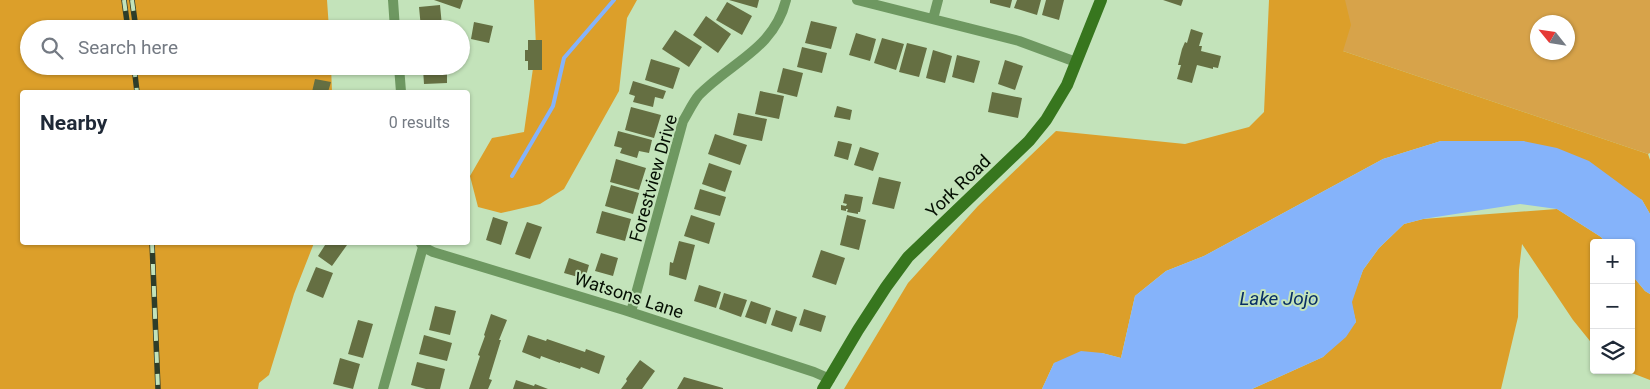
<!DOCTYPE html>
<meta charset="utf-8">
<style>
body{margin:0;font-family:Roboto,sans-serif;background:#f2f2f3;color:#1f2937}
.controls{position:absolute;right:15px;bottom:15px;display:grid;overflow:hidden;border-radius:5px;box-shadow:0 1px 4px #0004}
.controls button{width:45px;height:45px;display:grid;place-items:center;padding:0;border:0;border-bottom:1px solid #e0e1e3;background:#fff;color:#1f2937;font:25px sans-serif}
.compass{position:absolute;left:1530px;top:15px;width:45px;height:45px;border-radius:50%;background:#fff;box-shadow:0 1px 4px #0004;rotate:300deg}
.list{margin:0;padding:0;list-style:none}
h2{display:flex;justify-content:space-between;align-items:center;height:65px;margin:0;padding:0 20px;font-size:21px}
h2 small{font-size:16px;font-weight:400;color:#747a83}
.icon{flex:none;width:28px;height:28px;fill:none;stroke:currentColor;stroke-width:2;stroke-linecap:round;stroke-linejoin:round}
.map{position:relative;flex:none;width:1650px;height:389px;overflow:hidden}
.search{position:absolute;background:#fff;box-shadow:0 1px 4px #0004;left:20px;top:20px;width:450px;height:55px;display:flex;align-items:center;gap:12px;box-sizing:border-box;padding:0 18px;border-radius:28px;color:#747a83;font-size:19px}
.panel{position:absolute;background:#fff;box-shadow:0 1px 4px #0004;left:20px;top:90px;width:450px;height:155px;border-radius:5px}
.map>svg:first-child{display:block}
</style>
<div class="map">
<svg width="1650" height="389" viewBox="0 0 1650 389">
<rect width="100%" height="100%" fill="#c3e3ba"/>
<path fill="#d7a34a" fill-rule="evenodd" d="M1269,0H1650V153L1648,154L1343,51ZM1538,22H1568V52H1538Z"/>
<path fill="#dc9f2a" d="M0,0H327L329,29H29V66H331L332,92H22V242L314,243L294,294L269,375L259,383L258,389H0Z
M534,0H637L627,18L619,91L564,189L540,204L501,213L478,207L470,176L492,138L524,132L536,47Z
M1269,0H1345L1351,25L1343,51L1648,154L1650,160V214L1642,200L1523,141H1441L1383,159L1204,256L1166,271L1135,296L1121,358L1102,353L1054,363L1042,389H844L908,283L978,206L1056,131L1185,144L1249,127L1264,112Z
M1557,209L1601,237L1606,243H1594V346L1573,320L1522,244L1519,270L1518,317L1501,389H1252L1323,357L1356,322L1351,302L1363,270L1379,248L1404,224L1423,219Z
M1631,274L1645,291L1650,294V380L1624,370H1631Z"/>
<path fill="#85b3fa" d="M1441,141H1523L1557,148L1589,161L1642,200L1650,214V294L1645,291L1631,274V243H1606L1601,237L1557,209L1520,204L1423,219L1404,224L1379,248L1363,270L1352,302L1356,322L1346,337L1323,357L1252,389H1042L1054,363L1081,351L1102,353L1121,358L1135,296L1166,271L1204,256L1383,159Z"/>
<g fill="none" stroke-linecap="round" stroke-linejoin="round">
<path stroke="#85b3fa" stroke-width="4" d="M512,176L553,106L564,58L614,0"/>
</g>
<path fill="#656f42" d="M434,0H463L460,9Z
M729,0H759L757,8Z
M990,0H1012L1010,8L990,3Z
M1017,0H1041L1037,15L1014,8Z
M1046,0H1064L1059,20L1042,15Z
M1163,0H1183L1181,6Z
M727,2L752,16L742,35L716,20Z
M440,5L442,26L421,28L419,7Z
M706,16L731,34L718,53L693,35Z
M811,21L837,27L831,49L805,43Z
M474,22L493,26L489,43L471,39Z
M1191,29L1203,33L1199,46H1202L1201,51L1221,56L1218,68L1213,67V69L1197,65L1192,83L1177,79L1181,65H1178L1182,49L1185,42L1187,43Z
M675,30L702,47L689,67L662,49Z
M856,33L876,39L870,61L849,55Z
M882,38L904,44L896,70L874,63Z
M528,40H542V70H528V61H525V50H528Z
M907,43L927,48L919,77L899,72Z
M802,47L827,53L822,73L797,67Z
M933,50L952,56L945,83L926,78Z
M957,55L980,61L974,83L952,77Z
M651,59L680,68L673,89L645,80Z
M1005,60L1023,66L1015,90L998,84Z
M447,68V83L424,84L423,69Z
M783,68L803,73L797,97L777,92Z
M315,79L331,82L328,92H312Z
M633,81L666,91L663,99L655,97L653,107L633,102L635,96L629,94Z
M760,91L784,96L779,119L755,114Z
M992,92L1022,98L1018,118L988,112Z
M837,106L852,110L850,120L834,117Z
M631,107L661,115L654,138L625,130Z
M738,113L767,119L762,141L733,135Z
M618,131L652,140L649,153L639,151L637,158L620,153L622,148L614,146Z
M715,134L747,145L740,165L708,154Z
M838,141L852,144L848,160L834,156Z
M860,147L879,153L873,171L854,165Z
M616,159L646,168L639,190L610,182Z
M709,163L732,171L725,192L702,184Z
M879,177L901,182L894,209L872,204Z
M611,185L639,193L633,214L605,206Z
M700,189L726,197L720,216L694,209Z
M845,194L863,197L860,212H858V214L847,212L848,209H846V211L841,210V205L846,206L847,204L843,203Z
M602,211L631,219L625,241L596,233Z
M691,215L715,223L709,244L684,236Z
M847,215L866,220L859,250L840,245Z
M493,217L508,222L501,245L486,240Z
M527,222L542,227L530,259L515,254Z
M679,241L695,245L686,280L669,275L670,262L673,263Z
M327,242H343L347,245L332,266L318,256Z
M821,250L845,258L836,285L812,277Z
M601,253L618,258L613,276L595,271Z
M569,258L589,265L585,279L564,273Z
M316,267L333,273L323,298L306,291Z
M699,285L721,292L716,308L694,301Z
M724,293L747,300L741,317L719,309Z
M751,301L771,308L766,324L745,317Z
M435,306L456,311L450,335L429,330Z
M804,309L826,316L821,332L799,325Z
M776,310L797,317L792,332L771,325Z
M491,314L507,320L499,340H501L489,379L492,380L488,389H469L480,356L478,355L485,336L484,335Z
M358,320L373,324L363,358L348,354Z
M424,335L452,343L447,361L419,354Z
M528,335L546,341L547,339L585,352L586,349L605,356L599,374L581,367L580,369L560,362V363L541,356L540,359L522,352Z
M340,358L360,364L353,389L333,384Z
M640,360L655,371L642,389H621L627,381L626,379Z
M417,362L445,369L440,389H426L411,385Z
M684,377L723,388V389H677Z
M516,380L534,386L535,384L548,389H513Z"/>
<g fill="none" stroke-linecap="round" stroke-linejoin="round">
<path stroke="#6e9861" stroke-width="10" d="M393,0L395,29
M857,0L1019,41L1076,62
M933,19L938,0
M399,66L401,92
M420,242L423,247L433,252L624,310L814,372L830,379
M631,312L683,121C688,113 693,102 699,95C731,62 774,49 786,0
M383,389L423,247"/>
<path stroke="#37761e" stroke-width="12" d="M823,389L858,330L886,287L908,257L1029,141L1046,120L1067,85L1101,0"/>
<defs>
<path id="rail" d="M124,0L128,29
M132,0L136,29
M134,66L137,92
M152,242L158,389"/>
</defs>
<use href="#rail" stroke="#2e3d2a" stroke-width="5.5"/>
<use href="#rail" stroke="#c3e3ba" stroke-width="4" stroke-dasharray="11" stroke-linecap="butt"/>
</g>
<g text-anchor="middle" dominant-baseline="central" stroke-width="4" stroke-linejoin="round" paint-order="stroke">
<g font-size="18" fill="#050f03" stroke="#c3e3ba">
<text transform="translate(653 178) rotate(-74)">Forestview Drive</text>
<text transform="translate(958 186) rotate(-44)">York Road</text>
<text transform="translate(629 295) rotate(18)">Watsons Lane</text>
</g>
<g font-size="19" font-style="italic" fill="#092f65" stroke="#c3e3ba">
<text x="1279" y="298">Lake Jojo</text>
</g>
</g>
</svg>
<div class="controls">
<button>+</button>
<button>−</button>
<button><svg class="icon" aria-label="layers" viewBox="0 0 24 24"><path d="M12 4l9 5-9 5-9-5zM3 14l9 5 9-5"/></svg></button>
</div>
<svg class="compass" viewBox="-18 -18 36 36"><path d="M0-13l5 13h-10z" fill="#e53935"/><path d="M0 13l5-13h-10z" fill="#747a83"/></svg>
<div class="search"><svg class="icon" aria-label="search" viewBox="0 0 24 24"><circle cx="10" cy="10" r="6"/><path d="M15 15l6 6"/></svg>Search here</div>
<section class="panel">
<h2>Nearby<small>0 results</small></h2>
<ul class="list">
</ul>
</section>
</div>
